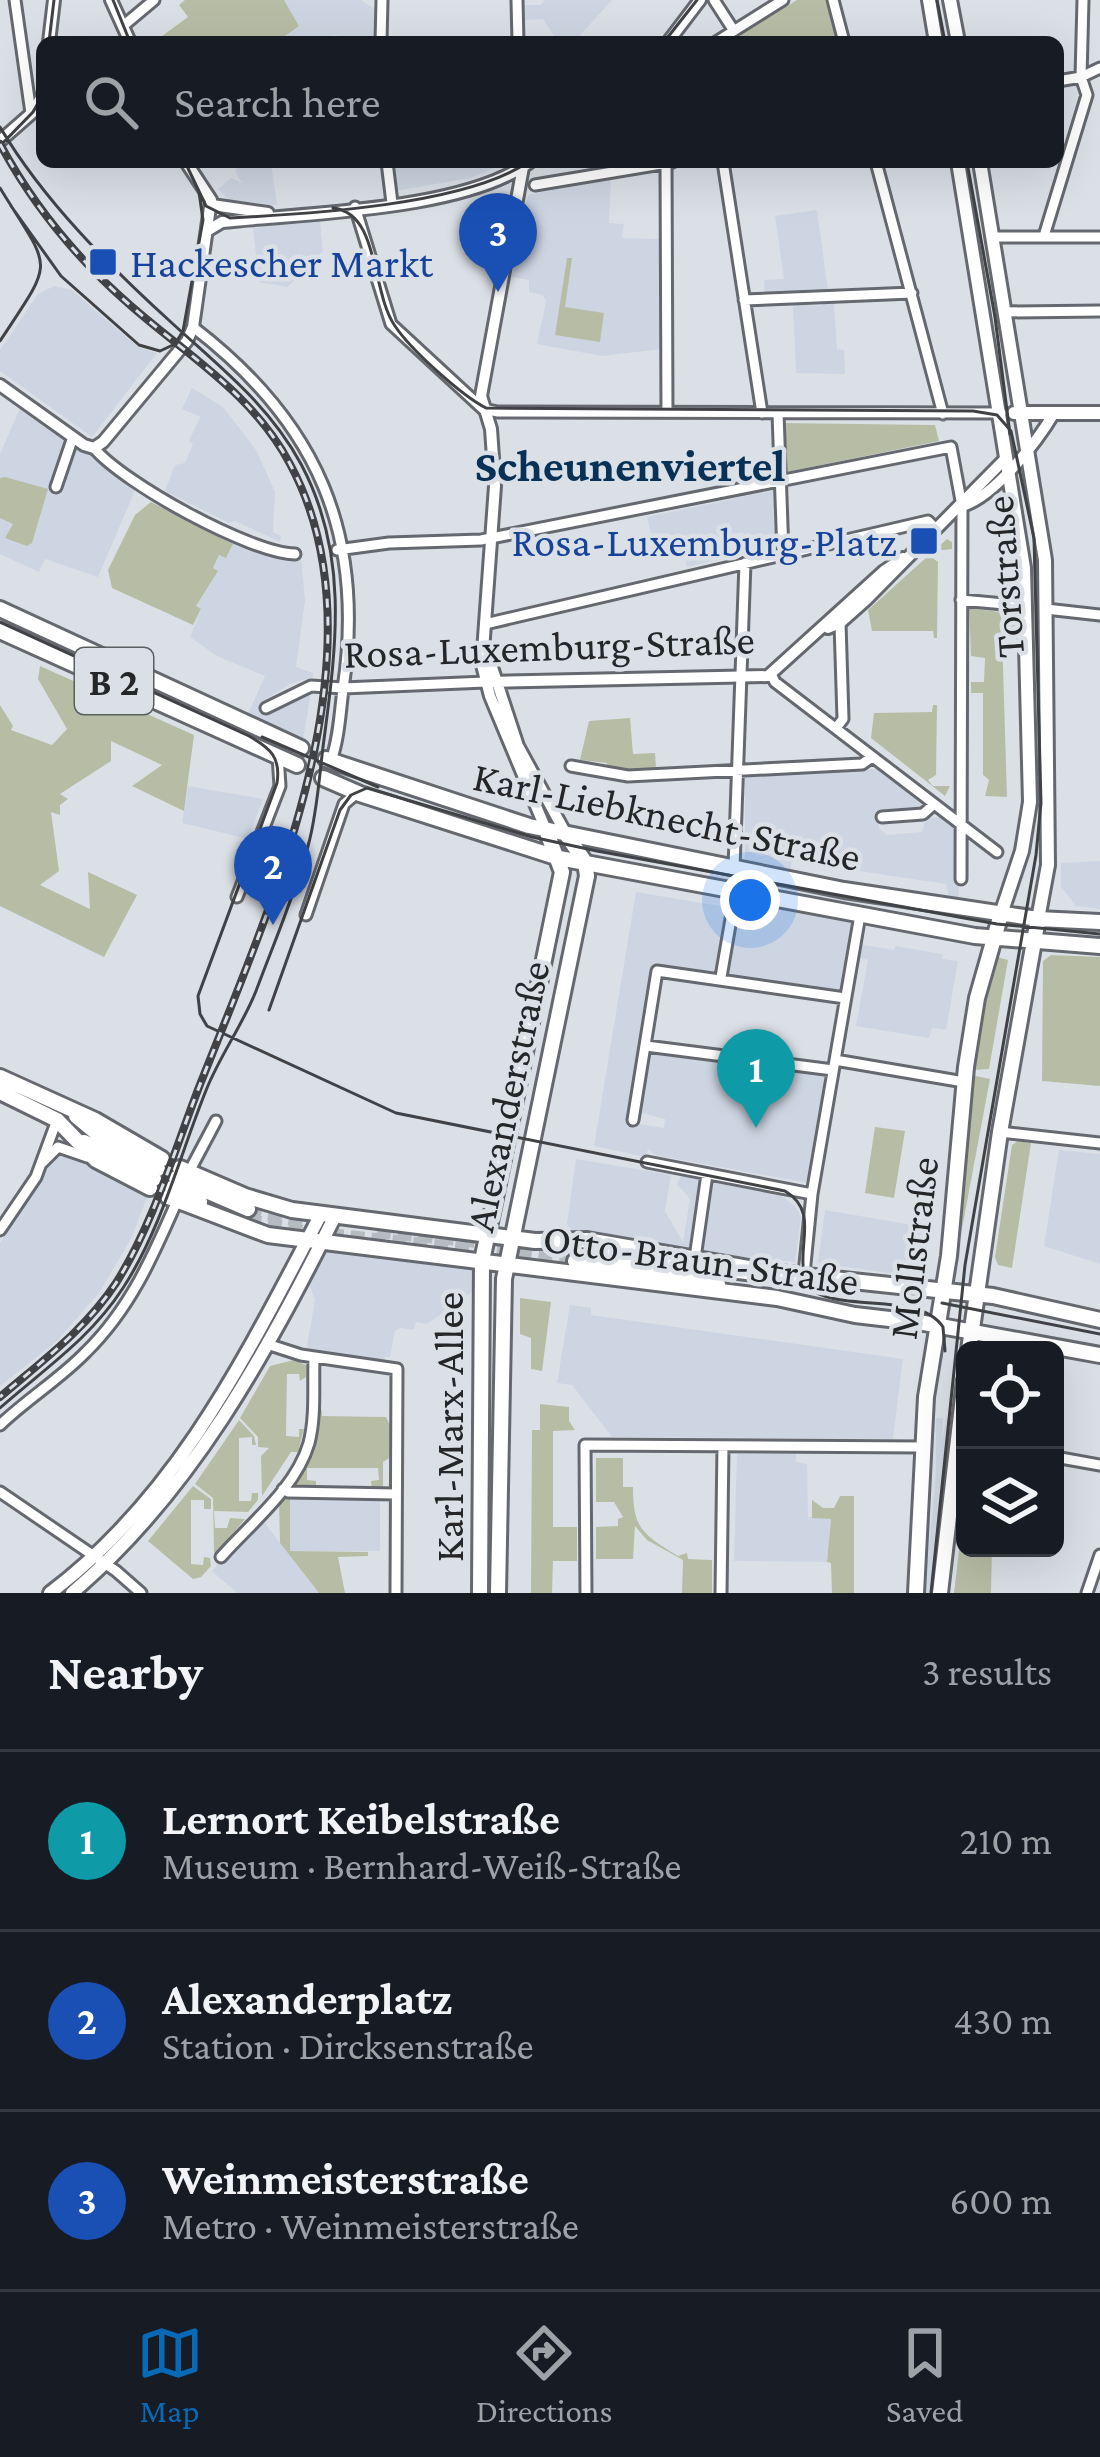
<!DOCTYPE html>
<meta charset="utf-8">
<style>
body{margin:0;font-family:"Crimson Pro",serif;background:#20242c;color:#f1f3f6}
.controls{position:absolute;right:36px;bottom:36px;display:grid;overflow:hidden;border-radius:18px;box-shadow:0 12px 48px #0002}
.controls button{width:108px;height:108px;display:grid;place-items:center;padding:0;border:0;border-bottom:3px solid #363941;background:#171b24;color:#f1f3f6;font:60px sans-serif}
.you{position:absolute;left:750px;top:900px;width:42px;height:42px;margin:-30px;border:9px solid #fff;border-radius:50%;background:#1a73e8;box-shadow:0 0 0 18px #1a73e833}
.badge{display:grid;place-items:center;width:78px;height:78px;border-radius:50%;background:#086ab7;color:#fff;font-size:39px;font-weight:700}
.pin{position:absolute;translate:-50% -99px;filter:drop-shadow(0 3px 6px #0008)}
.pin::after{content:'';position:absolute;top:63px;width:42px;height:36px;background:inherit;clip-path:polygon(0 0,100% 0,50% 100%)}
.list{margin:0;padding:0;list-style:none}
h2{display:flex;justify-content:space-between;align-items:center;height:156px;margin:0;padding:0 48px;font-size:51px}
h2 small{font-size:39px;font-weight:400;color:#9ea1a6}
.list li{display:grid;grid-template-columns:78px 1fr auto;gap:36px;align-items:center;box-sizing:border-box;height:180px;padding:0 48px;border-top:3px solid #363941}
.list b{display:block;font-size:45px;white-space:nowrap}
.list p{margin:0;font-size:39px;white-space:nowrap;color:#9ea1a6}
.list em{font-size:39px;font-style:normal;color:#9ea1a6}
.icon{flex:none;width:66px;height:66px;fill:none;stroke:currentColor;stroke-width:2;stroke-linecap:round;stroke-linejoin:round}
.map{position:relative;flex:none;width:1100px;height:1593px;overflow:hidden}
.search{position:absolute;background:#171b24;box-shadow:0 12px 48px #0002;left:36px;right:36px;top:36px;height:132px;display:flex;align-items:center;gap:30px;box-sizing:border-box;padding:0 42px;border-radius:18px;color:#9ea1a6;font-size:45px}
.sheet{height:696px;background:#171b24}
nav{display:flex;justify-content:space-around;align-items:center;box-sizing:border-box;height:168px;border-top:3px solid #363941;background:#171b24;font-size:33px;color:#9ea1a6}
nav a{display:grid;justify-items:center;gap:6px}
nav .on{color:#086ab7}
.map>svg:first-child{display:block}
</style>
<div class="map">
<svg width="1100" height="1593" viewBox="0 0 1100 1593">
<rect width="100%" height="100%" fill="#dbe0e7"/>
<path fill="#cdd5e2" d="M284,0H361L376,10L375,39L332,35L331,42H277L299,26Z
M545,0H612L574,42H558L543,19L523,20L522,5H540Z
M237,162H271L277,205L229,200L218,189L231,178L242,183L236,173Z
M392,162H509L470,178L395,191Z
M611,178L609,223L624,224L622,238L661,239L662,349L602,356L537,344L546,301L543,295L529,292V280L512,277L528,195Z
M817,210L828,291L765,294L764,280L784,279L775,216Z
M320,220L323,251L288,287L259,282L253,228Z
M54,286L72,290L138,347L157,353L92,437L0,371V350L38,294Z
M822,303H834L837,349L844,350L845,374L796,373L793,304L821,306Z
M192,388L223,407L256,450L275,492L273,532L281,536L280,542L235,521L229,523L165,491L175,465L185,463L193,444L189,441L200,417L182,409Z
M21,406L89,455H97L136,488L98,577L45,559L39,572L0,554V454Z
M774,490L778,546L748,553L743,532L709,539L713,561L687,567L682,546L659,550L650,530L647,517Z
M236,537L274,555L301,558L305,601L296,667L313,673V677L290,684L258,704L272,711L311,691L303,740L247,716L265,676L217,656L190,637L201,610L195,607L217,571L213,569L219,555L227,557Z
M878,769L922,805L917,809L879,813V828L887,835L922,832L926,818L942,817L956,829L959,898L949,897L946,884L792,861L790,872L745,861V775Z
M188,786L263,799L248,839L182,823Z
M1100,861V909L1076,906L1061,887V863Z
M636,892L731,908L717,976L657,968L633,1123L664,1128L665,1119L639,1112L653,1050L825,1072L828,1082L824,1085L808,1183L655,1155L648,1149L646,1157L594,1146Z
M741,898L850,918L853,927L842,992L725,974L736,904Z
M858,944L894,950L895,946L942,954V959L958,961L946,1030L932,1028L929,1038L856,1026L868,960L856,957Z
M1059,1150L1100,1154V1264L1044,1246Z
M55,1152H65L148,1195L132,1237L99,1293L57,1341L0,1386V1243L33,1195Z
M576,1159L671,1175L665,1211L683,1242L690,1199L677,1184L681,1176L780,1195L795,1206L801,1217L795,1262L680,1250L574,1232L567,1224Z
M825,1210L924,1227L916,1277L818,1263Z
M328,1249L461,1264L472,1270V1292L427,1324L416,1322L414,1330L400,1328L395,1331L390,1357H385L384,1363L311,1352L307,1346L315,1300L309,1284Z
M570,1305L591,1308V1315L903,1359L893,1439L612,1437L572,1385L557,1383Z
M936,1418H943L942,1442L946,1419H949L933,1593H925L936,1471Z
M737,1454H796V1462L807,1464L808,1517L831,1518L827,1562L734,1561Z
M290,1494L380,1496V1551H290Z
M260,1517L319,1593H237L212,1571Z"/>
<path fill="#b7bda5" d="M185,0H284L299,26L277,42H159L158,39L188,17L179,5Z
M797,0H825L837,42H745L740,34Z
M567,258H572L565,307L604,313L600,342L555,335Z
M781,423L935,425L939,441L782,473Z
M5,477L48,489L32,543L27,546L5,538L13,524L0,518V478Z
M151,502L233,544L226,558L219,555L213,568L218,571L196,606L201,609L193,625L112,588L108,570L135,515Z
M947,539L952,542V549L934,551L930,556L938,562L937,638H934L933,631H872L868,610Z
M969,608L1015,614V634H1002L1007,797L985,796L989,780L983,775V693H971V682H984L985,658L971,656Z
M40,666L194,735L184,811L132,786L162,765L111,741V761L60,794L68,799L60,805V815L51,812L59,871L40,885L90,909L88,872L137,895L104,957L0,906V705L13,726L11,730L52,745L67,729L38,679Z
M933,705H937L936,775L928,780L933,786H950L945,796L871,738L874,713L932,712Z
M630,718L633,754L655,753L656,768L614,770L608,769L607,763L580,760L589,721Z
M1051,955L1100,957V1086L1042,1081L1043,961Z
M993,956L1008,960L989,1069L972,1070Z
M971,1075L990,1079L961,1234L964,1119Z
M875,1127L905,1131L894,1198L865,1193Z
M1018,1141L1031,1143L1012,1268L998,1265L995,1257L1012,1145Z
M520,1298L551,1302L542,1371L531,1369V1338L520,1334Z
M294,1360L306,1365V1377L300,1381L299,1374H287L286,1436L299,1437V1429H304L298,1452H291L262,1496L261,1456L269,1448L258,1447V1437L240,1418L270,1366Z
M540,1404L569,1407V1421L575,1430L553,1431V1527H577V1561H553L552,1593H531L532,1430H540Z
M322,1410V1416L386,1417L390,1425L389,1458L383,1462V1487L372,1489L371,1481L379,1480L378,1468H307V1480L316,1481V1486H291L317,1411Z
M239,1420L254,1436L256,1445H252V1437L239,1438V1501H251L252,1493H258V1500L248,1512L214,1511L215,1528H227L230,1518L245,1519L217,1552L218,1557L214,1553L213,1498L195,1484Z
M596,1458H623V1487H633C633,1530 643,1534 678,1556L687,1553L688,1559L712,1560V1593H682L683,1560L647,1540L635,1526L633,1559H596V1527L618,1526V1519L623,1517L614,1502H596Z
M193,1486L211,1499V1509H204V1500H191V1564L203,1565L204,1557L210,1558L211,1566L201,1577L193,1579L148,1541Z
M290,1494V1551L368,1552V1556L338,1557L345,1593H319L280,1543L279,1500Z
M840,1496H854V1593H832L831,1563L827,1562L831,1519L812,1518V1500L823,1508H834Z
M965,1501V1548H992L991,1593H954Z"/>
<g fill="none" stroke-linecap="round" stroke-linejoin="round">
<path stroke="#b6bbc1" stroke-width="14" stroke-dasharray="14 7" stroke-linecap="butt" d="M248,1209L325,1226
M247,1220L302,1232L575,1261
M377,1231L498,1243"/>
<defs>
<path id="minor" d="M15,0L31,113
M517,0L518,42
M714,0L734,31
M833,0L844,42
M123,26L154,0
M381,42L382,0
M716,42L783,0
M1058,81L1081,77L1100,68
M387,162L392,203
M666,162L667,412
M723,162L762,413
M876,162L943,414
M535,185L673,162
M355,207L391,324L483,409L498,412L1001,413
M1044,236L1087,95L1081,77L1083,0
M993,237H1100
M744,300L912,293
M1006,312L1100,311
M193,327C317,422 366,534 343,689C340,713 339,738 331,761
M778,413L783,554
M94,448C123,483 250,553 295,554
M56,487L73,437
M337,550L389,543L481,540L951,447L962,506L961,879
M961,600L1025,606
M1046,609L1100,615
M485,624L928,521L936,529
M771,674L775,682L997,852
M266,708L311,686L343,688L486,682
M836,728L843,719L840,623
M571,766L628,776L862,764L872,757
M882,817L923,814L933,805
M734,868L745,563
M237,897L280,786L278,756
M306,915L344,804L357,793
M721,977L736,890
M646,1046L833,1070
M835,1060L964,1082
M633,1120L657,971L845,998
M1000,1132L1100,1143
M647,1162L812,1194
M42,1163L58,1147L87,1157
M189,1172L216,1121
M0,1230L36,1177L57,1120
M695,1258L707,1174
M804,1274L812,1194L860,915
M267,1344L301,1355L397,1369L396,1593
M0,1425C27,1399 60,1379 86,1352C130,1309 153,1256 177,1201
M1055,1457L1100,1465
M283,1489L288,1492L396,1494
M0,1492L116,1571L141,1593
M221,1557C251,1523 296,1488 309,1443C316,1416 313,1385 314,1357
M586,1593L585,1445L922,1447
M721,1593L723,1446
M1087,1593L1100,1555"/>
<path id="tertiary" d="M111,0L130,42
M49,42L54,0
M668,42L700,0
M0,141L33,112L42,96
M523,167L481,396L491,429L495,486L482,665L490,696L546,830
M212,205L268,213
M207,231L222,222C306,213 463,211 530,162
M0,385L84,445L94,448L103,442L187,341L193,327L211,200L186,162
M962,506C994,497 1037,442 1054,413
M828,628L840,623L867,599L1006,458
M487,652L518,746L566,834
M486,682L768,676L884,571L903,558"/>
<path id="secondary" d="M929,0L936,42
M950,0L958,42
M958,162L1024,568L1030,802L1022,851L1001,914
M980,162L1045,560L1048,865L1038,919
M1014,413H1100
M50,1593C179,1496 247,1354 321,1214
M72,1593C192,1491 265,1355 335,1216"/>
<path id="primary" d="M0,609L301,748
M0,631L297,765
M326,759L529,826L844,890L1038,919L1100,922
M323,778L360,794L559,858L975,936L1100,946
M0,1077L95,1120L162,1159
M0,1092L57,1120L96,1160L150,1188
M76,1116L111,1145L158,1169
M84,1142L154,1179
M180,1168L245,1196L292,1210L535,1241L587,1240L778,1273L993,1296L1100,1320
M176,1178L248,1209
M172,1188L200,1202
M168,1197L268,1235L777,1298L855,1315L924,1323L1100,1355
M598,1255L755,1273
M575,1261L718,1284
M969,1350L1000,1132L1038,919
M480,1593L482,1261L562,872L546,830
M498,1593L504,1279L587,876L585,862L566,834
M916,1593L926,1397L949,1256L966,1067L977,998L1001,914
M940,1593L965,1380"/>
</defs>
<use href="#minor" stroke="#65696f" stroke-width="15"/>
<use href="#tertiary" stroke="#65696f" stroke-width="16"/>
<use href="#secondary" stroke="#65696f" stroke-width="18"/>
<use href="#primary" stroke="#65696f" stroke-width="20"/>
<use href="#minor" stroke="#fff" stroke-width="9"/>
<use href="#tertiary" stroke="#fff" stroke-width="10"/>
<use href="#secondary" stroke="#fff" stroke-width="12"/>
<use href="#primary" stroke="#fff" stroke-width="14"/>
<path stroke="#404245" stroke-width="3" d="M113,0L130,42
M937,0L945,42
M49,42L54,0
M664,42L697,0
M0,127C43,200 110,267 173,324C221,368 269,405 301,464C350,556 336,648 323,747C319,779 317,814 308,846C295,894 274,943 256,991C243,1024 221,1054 207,1088C180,1154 162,1228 123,1288C90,1339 44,1369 0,1408
M0,146L33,112L42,96
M185,162L206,206L230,218C308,214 466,205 528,162
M967,162L995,317L1010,434
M0,188C52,273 56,256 0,341
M11,206L61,276L139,345L160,351L175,344L183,331L203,220L199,192
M333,208C380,213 371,292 395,326C411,350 461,395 486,408L973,411L997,415L1011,431L1034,538L1041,803L1036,855L965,1265L931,1593
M0,622L249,736C270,748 281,757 277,783L198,996L200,1014L207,1026L396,1113L785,1191C826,1215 786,1259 813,1291C848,1312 920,1292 943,1327L945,1351
M262,737L378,787
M269,1010L340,810L351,795L367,788L532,837L597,851L997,924L1100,934
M942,1303L1100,1334"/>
<defs>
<path id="rail" d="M0,144C34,207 76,258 130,305C188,356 253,394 290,464C389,647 271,905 201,1082C175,1148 154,1223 116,1283C85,1330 42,1361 0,1397"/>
</defs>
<use href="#rail" stroke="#404245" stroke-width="8"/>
<use href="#rail" stroke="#dbe0e7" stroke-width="3" stroke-dasharray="9" stroke-linecap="butt"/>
</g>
<g fill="#1a4fb4" stroke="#dbe0e7" stroke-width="4.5">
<rect x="88" y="247" width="30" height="30" rx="6"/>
<rect x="909" y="526" width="30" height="30" rx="6"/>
</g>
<g text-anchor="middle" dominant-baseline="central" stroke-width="9" stroke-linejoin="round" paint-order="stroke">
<rect fill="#dbe0e7" stroke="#5b5e61" stroke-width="3" x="75" y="648" width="78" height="66" rx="9"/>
<g font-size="39" font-weight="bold" fill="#242628">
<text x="114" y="681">B 2</text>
</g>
<g font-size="42" fill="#164399" stroke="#dbe0e7" text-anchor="start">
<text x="130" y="262">Hackescher Markt</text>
<text x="897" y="541" text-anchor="end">Rosa-Luxemburg-Platz</text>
</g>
<g font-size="42" fill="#242628" stroke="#dbe0e7">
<text transform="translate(1004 577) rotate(-94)">Torstraße</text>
<text transform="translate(549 646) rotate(-2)">Rosa-Luxemburg-Straße</text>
<text transform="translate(667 816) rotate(12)">Karl-Liebknecht-Straße</text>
<text transform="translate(507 1096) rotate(-78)">Alexanderstraße</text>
<text transform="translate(913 1248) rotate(-83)">Mollstraße</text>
<text transform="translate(701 1259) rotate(8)">Otto-Braun-Straße</text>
<text transform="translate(448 1427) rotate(-90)">Karl-Marx-Allee</text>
</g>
<g font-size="45" font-weight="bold" fill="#073156" stroke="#dbe0e7">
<text x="630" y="466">Scheunenviertel</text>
</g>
</g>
</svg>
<div class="controls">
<button><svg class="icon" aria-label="locate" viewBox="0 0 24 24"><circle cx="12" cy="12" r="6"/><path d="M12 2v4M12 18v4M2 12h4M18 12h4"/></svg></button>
<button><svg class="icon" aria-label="layers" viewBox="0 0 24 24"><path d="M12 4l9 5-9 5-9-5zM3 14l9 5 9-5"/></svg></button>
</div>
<div class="you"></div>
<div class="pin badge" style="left:756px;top:1128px;background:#0f9aa8">1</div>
<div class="pin badge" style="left:273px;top:925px;background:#1a4fb4">2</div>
<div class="pin badge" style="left:498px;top:292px;background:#1a4fb4">3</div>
<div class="search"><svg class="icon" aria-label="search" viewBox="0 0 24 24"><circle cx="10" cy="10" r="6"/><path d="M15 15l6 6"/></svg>Search here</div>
</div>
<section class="sheet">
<h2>Nearby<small>3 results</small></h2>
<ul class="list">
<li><span class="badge" style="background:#0f9aa8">1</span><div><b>Lernort Keibelstraße</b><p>Museum · Bernhard-Weiß-Straße</p></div><em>210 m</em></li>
<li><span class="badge" style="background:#1a4fb4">2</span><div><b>Alexanderplatz</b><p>Station · Dircksenstraße</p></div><em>430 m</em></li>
<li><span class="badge" style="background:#1a4fb4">3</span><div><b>Weinmeisterstraße</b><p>Metro · Weinmeisterstraße</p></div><em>600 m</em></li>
</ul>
</section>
<nav>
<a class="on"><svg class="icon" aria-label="map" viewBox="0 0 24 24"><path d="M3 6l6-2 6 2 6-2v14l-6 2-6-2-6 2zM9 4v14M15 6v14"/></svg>Map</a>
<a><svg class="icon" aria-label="directions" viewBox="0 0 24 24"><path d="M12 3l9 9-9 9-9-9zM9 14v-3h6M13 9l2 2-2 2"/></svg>Directions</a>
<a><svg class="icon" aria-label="saved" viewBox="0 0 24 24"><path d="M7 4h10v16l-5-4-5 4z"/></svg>Saved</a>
</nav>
